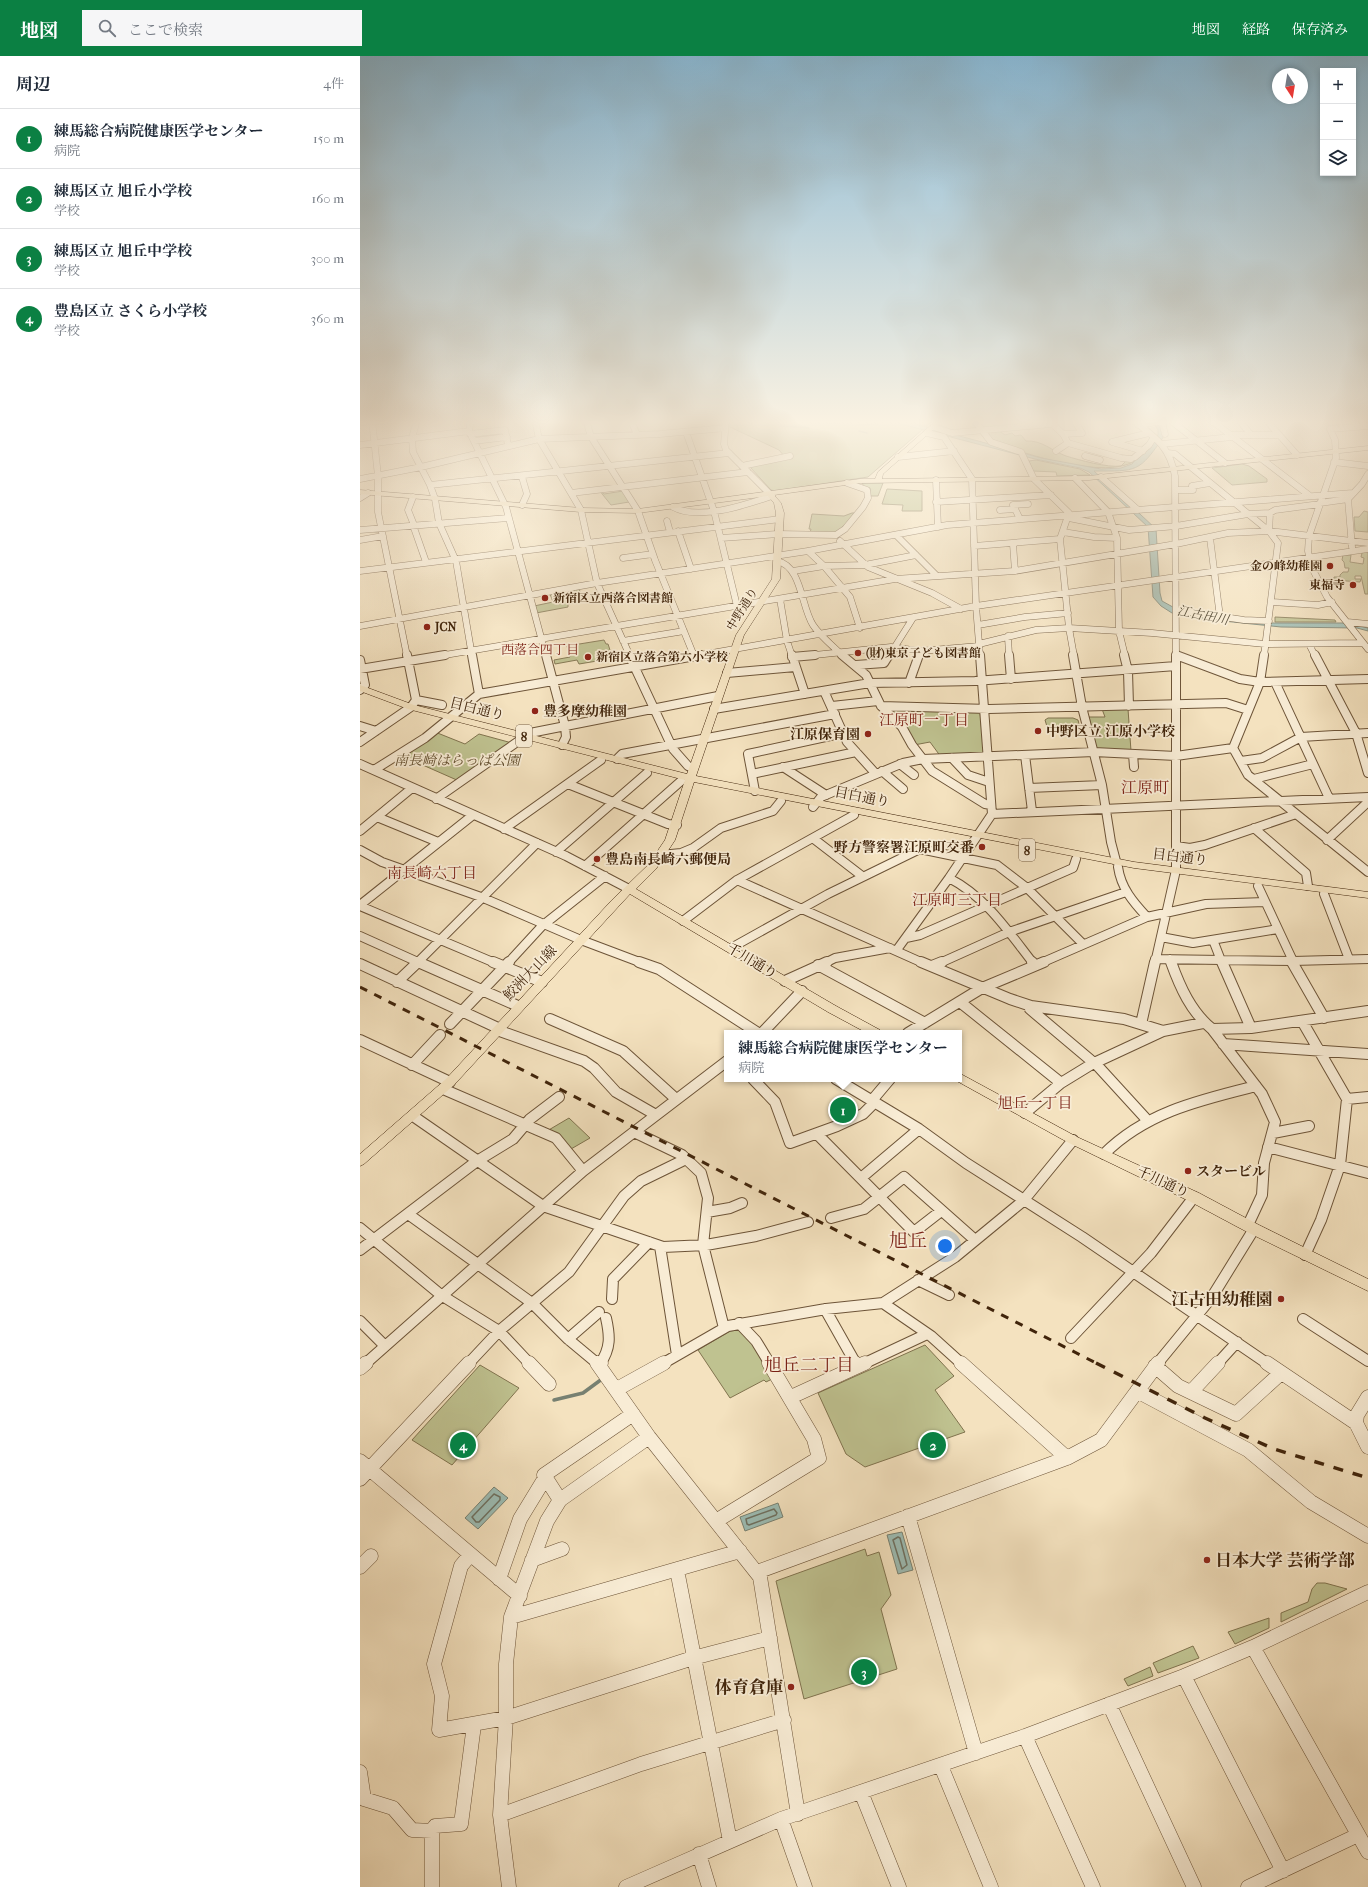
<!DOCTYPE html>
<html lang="ja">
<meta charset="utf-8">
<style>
body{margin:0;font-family:"IM FELL French Canon","Noto Serif JP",serif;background:#f6f6f7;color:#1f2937}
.controls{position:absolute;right:12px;top:12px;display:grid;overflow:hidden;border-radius:0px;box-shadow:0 2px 6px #0003}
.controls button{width:36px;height:36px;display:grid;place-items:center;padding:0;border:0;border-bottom:1px solid #e0e1e3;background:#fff;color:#1f2937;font:20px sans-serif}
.compass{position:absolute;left:912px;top:12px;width:36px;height:36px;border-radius:50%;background:#fff;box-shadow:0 2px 6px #0003;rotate:168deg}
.you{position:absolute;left:585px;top:1190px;width:14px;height:14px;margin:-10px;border:3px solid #fff;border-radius:50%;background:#1a73e8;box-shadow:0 0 0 6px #1a73e833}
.badge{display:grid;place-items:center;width:26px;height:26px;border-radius:50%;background:#0b8043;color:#fff;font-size:13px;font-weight:700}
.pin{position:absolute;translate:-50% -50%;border:2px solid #fff;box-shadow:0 1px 4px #0006}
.popup{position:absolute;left:364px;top:974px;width:238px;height:52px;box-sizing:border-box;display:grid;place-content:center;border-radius:0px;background:#fff;filter:drop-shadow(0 1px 3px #0005);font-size:13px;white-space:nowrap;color:#747a83}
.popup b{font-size:15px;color:#1f2937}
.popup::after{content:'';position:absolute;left:50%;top:100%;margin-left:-8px;border:8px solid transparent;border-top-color:#fff}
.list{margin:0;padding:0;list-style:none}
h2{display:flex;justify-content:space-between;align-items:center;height:52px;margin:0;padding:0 16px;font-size:17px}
h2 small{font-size:13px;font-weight:400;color:#747a83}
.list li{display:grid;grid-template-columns:26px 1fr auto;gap:12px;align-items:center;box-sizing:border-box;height:60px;padding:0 16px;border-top:1px solid #e0e1e3}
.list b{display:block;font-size:15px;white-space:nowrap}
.list p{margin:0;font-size:13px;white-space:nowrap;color:#747a83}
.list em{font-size:13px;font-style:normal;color:#747a83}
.icon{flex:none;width:22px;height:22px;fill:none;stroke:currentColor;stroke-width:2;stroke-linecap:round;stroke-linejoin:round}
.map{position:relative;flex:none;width:1008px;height:1831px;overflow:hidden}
header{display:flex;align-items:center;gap:24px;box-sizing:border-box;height:56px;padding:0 20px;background:#0b8043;color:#fff}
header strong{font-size:19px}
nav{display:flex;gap:22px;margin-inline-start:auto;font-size:14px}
.search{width:280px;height:36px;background:#f6f6f7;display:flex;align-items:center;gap:10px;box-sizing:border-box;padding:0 14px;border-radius:0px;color:#747a83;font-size:15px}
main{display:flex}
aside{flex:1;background:#fff}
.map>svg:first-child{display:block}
</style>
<header>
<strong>地図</strong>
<div class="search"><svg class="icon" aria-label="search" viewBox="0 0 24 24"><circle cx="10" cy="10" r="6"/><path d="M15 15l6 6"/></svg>ここで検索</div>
<nav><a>地図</a><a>経路</a><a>保存済み</a></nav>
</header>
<main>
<aside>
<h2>周辺<small>4件</small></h2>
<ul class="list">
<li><span class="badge">1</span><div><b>練馬総合病院健康医学センター</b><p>病院</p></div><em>150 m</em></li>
<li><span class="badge">2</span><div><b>練馬区立 旭丘小学校</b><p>学校</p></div><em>160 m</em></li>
<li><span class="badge">3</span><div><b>練馬区立 旭丘中学校</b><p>学校</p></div><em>300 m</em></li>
<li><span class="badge">4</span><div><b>豊島区立 さくら小学校</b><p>学校</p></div><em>360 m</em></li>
</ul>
</aside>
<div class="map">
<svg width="1008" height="1831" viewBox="0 0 1008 1831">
<rect width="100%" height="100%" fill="#f4e2bf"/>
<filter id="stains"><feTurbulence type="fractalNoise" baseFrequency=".005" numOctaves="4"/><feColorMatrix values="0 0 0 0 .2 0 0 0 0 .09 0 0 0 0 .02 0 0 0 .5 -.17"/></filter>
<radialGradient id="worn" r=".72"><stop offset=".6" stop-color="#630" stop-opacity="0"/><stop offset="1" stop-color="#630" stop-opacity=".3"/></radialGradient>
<path fill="#bfc290" stroke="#80734e" d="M369,364C403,364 438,367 472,367L475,364H568L570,367L508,421L415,435L411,434L390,411L425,401L419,394L368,370Z
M638,374L645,379L652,377L655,380L661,379L666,385C682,384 692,395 706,400C719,404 748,412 761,410L768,403L777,404C745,425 666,398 632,386L626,375Z
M676,404L720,413L730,419L697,420L696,416L673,415L669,405Z
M882,408L889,410L907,423V426L872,429L852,412Z
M502,427H523L518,440H510V432H505Z
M527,433L562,435V455H542L543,449L522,448Z
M239,434L244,438L263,435L269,446L251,449Z
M1004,455L1008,456V476L995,475L994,461H999Z
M492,457H497L475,478L450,477L451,473H449L452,458L484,460Z
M1008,495V538H1005L1001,520H995V523H1001L1000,526L974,524V521H980V519L983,516H988L989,512H985L984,506L982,504L983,499H991L990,506L1003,508L1004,502L1001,501L1002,497L1001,496Z
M219,533L224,545L208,548V551L176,557L174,550L193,546L190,538Z
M915,561L975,564L976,566H915Z
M244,584L246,588H248L250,594L246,595L249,603L219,608L217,604L195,608L194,604L210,601L207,590Z
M527,652L620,655L624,699L581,701L570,686L554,689L547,671Z
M742,653H768L771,695L736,693L729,661H745Z
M688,662H713L718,664L721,676L689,677L685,664Z
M75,676L105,688L119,678L152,687L99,725L40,699Z
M209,1062L230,1082L211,1093L187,1075Z
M378,1274L394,1289L414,1322L406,1326L404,1324L370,1342L338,1294L370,1275Z
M565,1289L594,1320L575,1334L605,1376L505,1411L486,1398L458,1337Z
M120,1309L159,1332L92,1409L52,1384Z
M505,1493L507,1500L519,1496L531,1539L521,1553L537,1613L444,1643L416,1525Z
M957,1527H965L987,1533L921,1566V1557L948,1546L952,1533Z
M909,1562V1572L875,1588L868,1576Z
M833,1590L839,1602L798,1617L793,1607Z
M790,1611L793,1620L768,1630L764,1623Z"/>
<path fill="#9cbdb5" stroke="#778071" d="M425,364L544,365L681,402L741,413L761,412L772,408L798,379V374L795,369L800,367L804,380C779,417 777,415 734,415L796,473L800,537L802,545L820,555L908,567H984L1008,572V575L997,572L921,571L834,562L812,557L801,550L793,541L788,471L729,416L720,412L675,403L537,367L511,366L460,368Z
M134,1431L148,1442L118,1473L105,1462Z
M418,1447L423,1461L385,1475L380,1461Z
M542,1476L553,1514L538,1518L527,1479Z"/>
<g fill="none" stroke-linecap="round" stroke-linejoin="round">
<path stroke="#6e7060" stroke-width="1.5" d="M134,1438L140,1441V1444L119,1466H116L112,1461Z
M414,1453L417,1457L416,1459L389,1469L387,1468L386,1463Z
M538,1481L540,1482L547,1509L542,1513L533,1484Z"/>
<path stroke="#778071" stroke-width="1.5" d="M385,364L392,368
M496,369L518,368
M420,370L440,371
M441,371L449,372
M499,375L507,377"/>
<path stroke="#778071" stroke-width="3.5" d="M194,1344L223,1337L242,1323"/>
<defs>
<path id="minor-far3" d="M12,364L18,420V456L47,600
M57,364L52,382L53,396L70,429L75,443L79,467L96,505L112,600
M111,364L109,375L146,451L186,600
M175,364L179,383L221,454L237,527L270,600
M226,364L231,381L278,455L295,504L334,600
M271,364L277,379
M366,364L364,388L366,394L410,438
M614,364L631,386L661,396L674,423L709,457L700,483L709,572L714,600
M688,364L703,378L708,387L761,402L771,403
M773,364C795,381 810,391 815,420L816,600
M798,364L803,370L805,378
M810,364L865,407
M851,364L950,440
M879,364L891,379
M906,364L937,399
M0,366L35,364
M778,369L809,364
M1008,370L970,373L975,384L976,402L949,480L948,495L951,510L967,541L1008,593
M574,371L592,377L691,368
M326,376L354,455L377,550
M567,377L584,381L612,423L616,550L620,600
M110,378L145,374L148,389
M703,378L722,377L714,364
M871,379H919
M114,385L147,381
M802,388L872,381
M0,389L109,375
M696,395L708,387
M783,395L752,386L789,377
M808,397L815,398L909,475L918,487L904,600
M725,400L740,404
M538,401L594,395
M775,401L789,389L794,381
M974,406L1008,410
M382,410L430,400
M162,421L167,438L162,449
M741,421L778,454
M715,422L748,456L757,482L759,575L765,600
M0,423L61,411L179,383L300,378L365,372
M576,424L578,471
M70,429L369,397
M816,434H833L832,430L850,427
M211,437L388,416
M53,441L48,454L54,469
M0,442L8,437
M576,446L691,439
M960,447L988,443
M313,451C339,465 385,449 412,440
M640,454L655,453
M709,462L769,474L816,470L888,458L910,457L915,454L960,448
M660,463L653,449L668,448
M307,465L310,476
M53,469L66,506
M0,474L148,462
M318,475L331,513
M909,475L910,457
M703,476L734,481L757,482
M536,479L577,520
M361,482L418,478L476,479L485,473L503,451L508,442L507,434L487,427
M850,482L860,561
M0,484L23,480
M480,485L508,511L572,537L601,553
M653,488L655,515
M614,490L700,483
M992,491L988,443L1002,428L1008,418
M448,495L464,510L490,541L500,572
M263,502L293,498
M417,505C442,510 441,551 453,569C460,580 474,591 483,600
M0,515L420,463
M433,515L464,510L505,509L556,499
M420,543L427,585L432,600
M912,546L958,549L972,546
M816,554L884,564L909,565
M987,566L1008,568
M618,569L665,561L708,557
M0,570L237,527L448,495L587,469L993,437
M648,580L649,600
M263,585L324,575
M619,588L676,574L709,572L792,577L905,588L1003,587
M949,588L955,600
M816,599L818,600
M79,600L535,523L655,515L816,488L868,477L909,475L1008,487
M335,600L616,550L1008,493
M445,600L531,591L560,595L619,590
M529,600L553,562
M558,600L560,595"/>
<path id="minor-far2" d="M112,599L119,638
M186,599L205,670L206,681L202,689
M269,599L313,693L328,710L333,712
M334,599L335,601
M432,599L445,638
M482,599L506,619L521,650L542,671L552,689L572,715L625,748L631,749
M649,599L651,623
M713,599L722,651L742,729L751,786L756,805
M764,599L768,615L769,650
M816,599L880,623L900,626L1008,623
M904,599L900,626L873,692L888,719L1008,816
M955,599L996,677L1008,717
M432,601L455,599
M0,604L5,629L0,634
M496,609L524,607L529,599
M0,613L85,599
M367,617L435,611
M915,626L969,742
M549,627L559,599
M464,635L487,686L516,718
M56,644L82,649
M472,650L518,645
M521,650L629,653L866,647L888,654
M354,653L510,627L615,625L816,610
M0,670L16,675
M0,686L51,651L56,644L47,599
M773,698L774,711
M665,699L672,755
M592,702L608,719L629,726
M257,703L262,698L475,658
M881,705L902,702L941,681L1008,677
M0,708L206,800L269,833
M540,708L554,719
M423,711L466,739
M14,714L65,682L119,638L341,599
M522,715L543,733
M392,718L496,696
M894,723L953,708
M208,728L308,768L317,769
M669,732L742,729
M395,735L388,698L484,677
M76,743L170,677L358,640
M453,751L461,741L543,707L563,703L734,696L816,700L873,692
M632,758L1008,741
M17,761L78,786
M894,772L946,817L948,830
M144,773L241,704
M0,775L52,732
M454,783L502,820
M967,784L1008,746
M816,790L830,792L845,789L936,758
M0,794L22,806L121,841L221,884L282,907
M196,796L287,717
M301,799L321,797L333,792L361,772L413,755L421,745
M225,810L321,725
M758,811C761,832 773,846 787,861
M589,822C626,841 648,875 673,907
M377,824L563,907
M898,830L933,905
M964,838L989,903
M0,849L113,759
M0,850L135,907
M323,865L377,824L494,759
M0,880L60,907
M801,881L833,887L918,873
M546,882L560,879L713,812L716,803
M853,884L862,907
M371,892L468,838L560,793L637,809L667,832L723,888
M536,895L589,822L632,758L620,599
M795,903L933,905L1008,903
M810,903L811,907
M931,904L932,907
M57,907L177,787
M148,907L182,870L245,820
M465,907L475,902L530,892
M580,907L649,876L766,836
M681,907L787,861L846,848L905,846
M795,907L816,814V599"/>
<path id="minor-far1" d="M58,906L158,950
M133,906L182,926
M279,906L299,913L398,977
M561,906L650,943L671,950L764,963L803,975
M672,906L675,909
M811,906C820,931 831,956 852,973L902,1038L915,1066L904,1107L902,1139L888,1169
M862,906L891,972
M932,906L964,962
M0,908L138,972
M458,909L565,967
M572,910L582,906
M425,925L467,906
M37,926L58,906
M600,946L701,1027
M671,950L670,953L734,1007
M190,963L263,995L316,1043
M942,965L987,1043L980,1109L961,1164L945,1199
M90,968L149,906
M781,968L795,906
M852,973L891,972L1008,955
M137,974L224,1005L234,1012L256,1036L296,1059
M402,977L442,935
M548,977L622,932L684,906
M0,984L90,1026
M863,988L1008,998
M735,1007L788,1065
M52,1009L80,979
M393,1023L415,1046L430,1087L477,1070L503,1058L512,1049L514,1042L530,1023
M476,1023L559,1073L606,1107L722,1181L908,1308
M83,1033L196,1082L223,1115
M987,1043L1008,1041
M665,1057L701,1027L732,1008L803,975L843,967
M53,1060L183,1150L303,1191L346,1189L396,1180L448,1166
M274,1076L367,1005
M913,1077L949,1070
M457,1078L554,1176L581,1155
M908,1091L1008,1117
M744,1098C786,1056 840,1044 896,1030
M501,1122L559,1073
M347,1156L370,1152L382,1147
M48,1158L172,1247L208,1283L238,1308
M471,1162L504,1153L544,1121L615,1184
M0,1172L81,1239L139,1275L170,1308
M300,1190L317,1299
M0,1194L117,1105L153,1083L170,1063L199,1041
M558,1224L589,1239
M252,1243L253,1223L289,1186
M523,1247L571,1280L602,1308
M465,1253L496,1308
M943,1263L1008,1305
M0,1265L25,1290
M379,1267L396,1285L410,1308
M711,1282L791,1197L834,1141
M208,1283L239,1256
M5,1308L223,1115L274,1076L322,1099L341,1117L348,1142L343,1189L364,1272
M108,1308L139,1275L209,1216L264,1140L281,1125L326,1103
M240,1308C251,1292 250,1280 246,1262
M302,1308L368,1270L466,1253L523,1247L595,1201L663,1145L713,1084
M503,1308L567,1278
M797,1308L852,1241L894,1173
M857,1308L877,1286"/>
<path id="minor" d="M169,1307L189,1328
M237,1307L289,1381L400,1521L438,1758
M495,1307L497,1310
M601,1307L707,1402
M907,1307L996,1367L1008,1391
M239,1309L241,1307
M795,1310L818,1330L876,1358L921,1317
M0,1312L6,1307
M257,1333L304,1307
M777,1335L888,1394L951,1446L1008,1480
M831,1336L858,1307
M431,1341L505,1307
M996,1367L997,1359L1008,1341
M0,1405L160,1540
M0,1423L109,1307
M200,1444L184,1419L273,1358
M548,1460L616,1697
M356,1465L459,1402L454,1383L409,1307
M110,1499L101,1510L74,1608L82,1640L79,1674L146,1662L333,1602L410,1582
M172,1504L202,1493
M0,1511L11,1500
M317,1514L370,1785
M397,1516L707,1402L741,1384L798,1307
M139,1523L160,1463L185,1422
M151,1561L380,1495
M893,1591L1008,1796
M824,1620L923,1815
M749,1648L834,1831
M665,1680L733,1831
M581,1710L631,1831
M0,1716L4,1743L33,1752L52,1774L72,1775
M501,1736L539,1831
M140,1759L281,1708L424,1664
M421,1763L445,1831
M339,1798L349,1831
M72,1831V1775L75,1770L101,1768L114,1669
M149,1831L140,1759L146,1662V1608L151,1561L187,1465L200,1444L289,1381
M266,1831L421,1763L665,1680L824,1620L893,1591L1008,1536
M888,1831L998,1779"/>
<path id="major" d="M577,364H584L523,418L522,423L729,420L1008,390V394L729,424L500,427L414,439L421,447L424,457L420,523L384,579L336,720L774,806L1008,836V842L774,812L334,726L315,784L296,813L276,833L476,950L520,974L522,977H507L468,956L270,838L94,1029L4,1108L0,1110V1098L86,1023L252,844L288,809L305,784L325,724L48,653L0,635V629L54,649L327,718L376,579L412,523L416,457L414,447L408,440L278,457L221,456L0,438V434L221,452L278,453L500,423H515L518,416Z
M599,1017L717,1081L839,1137L899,1169L1008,1223V1235L889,1177L829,1145L709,1087L595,1024L599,1023Z"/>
</defs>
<use href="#minor-far3" stroke="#6d5438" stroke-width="7"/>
<use href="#minor-far2" stroke="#6d5438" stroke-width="10"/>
<use href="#minor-far1" stroke="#6d5438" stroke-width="12"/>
<use href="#minor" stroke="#6d5438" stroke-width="15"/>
<use href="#major" stroke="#40240b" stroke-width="1"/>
<use href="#minor-far3" stroke="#f8ecd5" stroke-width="6"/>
<use href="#minor-far2" stroke="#f8ecd5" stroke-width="8"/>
<use href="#minor-far1" stroke="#f8ecd5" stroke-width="10"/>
<use href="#minor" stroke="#f8ecd5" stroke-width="14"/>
<use href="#major" fill="#f4e2bf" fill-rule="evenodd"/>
<path stroke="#40240b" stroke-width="3" stroke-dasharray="8 8" stroke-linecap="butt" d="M0,931L738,1308"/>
<path stroke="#40240b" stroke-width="3.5" stroke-dasharray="10 10" stroke-linecap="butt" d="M736,1307L845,1362L914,1393L1008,1422"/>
</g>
<linearGradient id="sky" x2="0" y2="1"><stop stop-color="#89b8d4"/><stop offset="0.59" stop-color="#faf2e2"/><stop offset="1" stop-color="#faf2e2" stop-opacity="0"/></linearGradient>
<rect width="1008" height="621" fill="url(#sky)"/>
<g fill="#8f2418" stroke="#f8ecd5" stroke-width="1.5">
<circle cx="970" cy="510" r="4"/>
<circle cx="993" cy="529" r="4"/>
<circle cx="185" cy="542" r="4"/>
<circle cx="67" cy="571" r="4"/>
<circle cx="498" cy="597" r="4"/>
<circle cx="228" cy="601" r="4"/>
<circle cx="175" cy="655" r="4"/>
<circle cx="678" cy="675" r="4"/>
<circle cx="508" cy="678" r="4"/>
<circle cx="622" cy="791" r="4"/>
<circle cx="237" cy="803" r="4"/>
<circle cx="828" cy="1115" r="4"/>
<circle cx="921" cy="1243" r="4"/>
<circle cx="847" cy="1504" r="4"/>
<circle cx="431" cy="1631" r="4"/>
</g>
<g text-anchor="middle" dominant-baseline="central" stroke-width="3.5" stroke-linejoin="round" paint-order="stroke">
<g font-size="12" font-weight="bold" fill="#40240b" stroke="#f8ecd5" text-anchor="start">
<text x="962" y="510" text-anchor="end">金の峰幼稚園</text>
<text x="985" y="529" text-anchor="end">東福寺</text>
<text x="193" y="542">新宿区立西落合図書館</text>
<text x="75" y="571">JCN</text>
<text x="506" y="597">(財)東京子ども図書館</text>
<text x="236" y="601">新宿区立落合第六小学校</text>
</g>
<g font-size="12" fill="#40240b" stroke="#f8ecd5">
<text transform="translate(382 553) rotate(-58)">中野通り</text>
</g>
<g font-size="13" font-style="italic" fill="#5c523e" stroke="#f8ecd5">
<text transform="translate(843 559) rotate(11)">江古田川</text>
</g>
<g font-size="13" fill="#7a1f14" stroke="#f8ecd5">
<text x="180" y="593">西落合四丁目</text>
</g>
<g fill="#f8ecd5" stroke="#776048" stroke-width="1">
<rect x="156" y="669" width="16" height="22" rx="3"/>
<rect x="659" y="783" width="16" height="22" rx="3"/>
</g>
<g font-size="13" font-weight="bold" fill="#40240b">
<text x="164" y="680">8</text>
<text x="667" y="794">8</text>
</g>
<g font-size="14" fill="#40240b" stroke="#f8ecd5">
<text transform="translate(117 653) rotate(14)">目白通り</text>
<text transform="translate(502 741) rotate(11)">目白通り</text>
<text transform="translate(820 801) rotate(7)">目白通り</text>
<text transform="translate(392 905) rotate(31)">千川通り</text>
<text transform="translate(170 917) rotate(-46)">鮫洲大山線</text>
<text transform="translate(803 1126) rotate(25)">千川通り</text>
</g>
<g font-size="14" font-weight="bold" fill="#40240b" stroke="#f8ecd5" text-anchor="start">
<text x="183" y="655">豊多摩幼稚園</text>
<text x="686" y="675">中野区立 江原小学校</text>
<text x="500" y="678" text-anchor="end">江原保育園</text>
<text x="614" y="791" text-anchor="end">野方警察署江原町交番</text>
<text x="245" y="803">豊島南長崎六郵便局</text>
<text x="836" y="1115">スタービル</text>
</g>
<g font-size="14" font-style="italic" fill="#604c2c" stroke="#f8ecd5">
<text x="97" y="704">南長崎はらっぱ公園</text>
</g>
<g font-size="15" fill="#7a1f14" stroke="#f8ecd5">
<text x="564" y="664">江原町一丁目</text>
<text x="72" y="817">南長崎六丁目</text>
<text x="597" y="844">江原町三丁目</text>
<text x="675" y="1047">旭丘一丁目</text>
</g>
<g font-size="16" fill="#7a1f14" stroke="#f8ecd5">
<text x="785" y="731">江原町</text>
</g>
<g font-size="17" font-weight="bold" fill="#40240b" stroke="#f8ecd5" text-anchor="end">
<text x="913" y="1243">江古田幼稚園</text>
<text x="855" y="1504" text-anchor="start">日本大学 芸術学部</text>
<text x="423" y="1631">体育倉庫</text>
</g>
<g font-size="18" fill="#7a1f14" stroke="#f8ecd5">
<text x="449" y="1309">旭丘二丁目</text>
</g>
<g font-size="19" fill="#7a1f14" stroke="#f8ecd5">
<text x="548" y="1185">旭丘</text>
</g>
</g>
<rect width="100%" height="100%" filter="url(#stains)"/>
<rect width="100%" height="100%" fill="url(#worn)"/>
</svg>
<div class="controls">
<button>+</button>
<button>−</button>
<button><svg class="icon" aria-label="layers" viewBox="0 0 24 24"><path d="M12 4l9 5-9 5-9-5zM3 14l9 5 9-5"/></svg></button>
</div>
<svg class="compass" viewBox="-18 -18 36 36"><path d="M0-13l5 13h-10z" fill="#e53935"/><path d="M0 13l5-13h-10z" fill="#747a83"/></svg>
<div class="you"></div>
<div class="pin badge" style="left:483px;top:1054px">1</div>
<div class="popup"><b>練馬総合病院健康医学センター</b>病院</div>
<div class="pin badge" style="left:573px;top:1389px">2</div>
<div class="pin badge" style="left:504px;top:1616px">3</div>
<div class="pin badge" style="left:103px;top:1389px">4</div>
</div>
</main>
